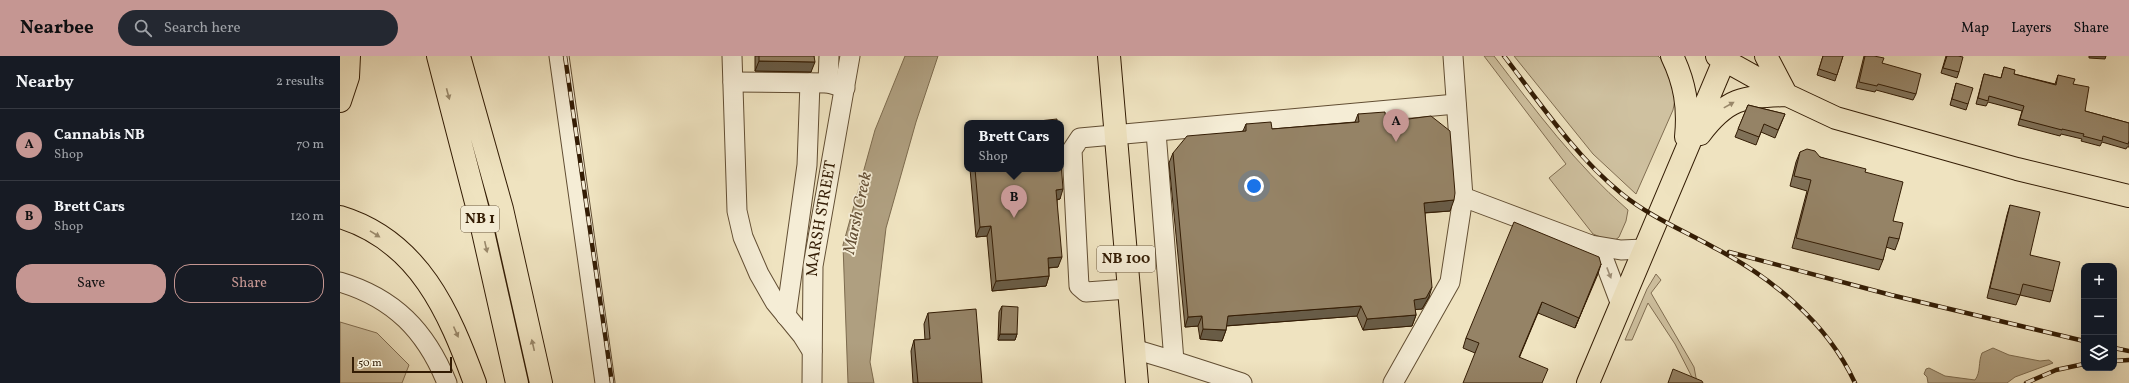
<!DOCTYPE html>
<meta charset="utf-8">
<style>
body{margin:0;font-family:Vollkorn,serif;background:#242831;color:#f1f3f6}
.controls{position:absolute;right:12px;bottom:12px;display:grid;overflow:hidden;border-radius:8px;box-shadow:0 4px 16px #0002}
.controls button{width:36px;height:36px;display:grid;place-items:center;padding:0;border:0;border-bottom:1px solid #363941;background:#171b24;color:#f1f3f6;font:20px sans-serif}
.scale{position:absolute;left:12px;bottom:10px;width:100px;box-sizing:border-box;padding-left:4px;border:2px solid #331c04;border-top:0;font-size:11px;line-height:14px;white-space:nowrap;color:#331c04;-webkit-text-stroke:3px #f5edd6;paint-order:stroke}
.you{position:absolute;left:914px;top:130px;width:14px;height:14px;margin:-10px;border:3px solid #fff;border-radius:50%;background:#1a73e8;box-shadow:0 0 0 6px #1a73e833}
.badge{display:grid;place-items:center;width:26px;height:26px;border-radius:50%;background:#c59692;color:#111;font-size:13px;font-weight:700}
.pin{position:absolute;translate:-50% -33px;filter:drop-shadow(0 1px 2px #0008)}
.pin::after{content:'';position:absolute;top:21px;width:14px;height:12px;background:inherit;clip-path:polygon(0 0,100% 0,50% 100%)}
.popup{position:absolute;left:624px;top:64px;width:100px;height:52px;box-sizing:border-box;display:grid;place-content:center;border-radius:8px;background:#171b24;filter:drop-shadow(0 1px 3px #0005);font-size:13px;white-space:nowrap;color:#9ea1a6}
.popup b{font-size:15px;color:#f1f3f6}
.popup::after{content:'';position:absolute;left:50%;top:100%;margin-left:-8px;border:8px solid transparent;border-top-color:#171b24}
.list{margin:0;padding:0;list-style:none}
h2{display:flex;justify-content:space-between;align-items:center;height:52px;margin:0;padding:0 16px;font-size:17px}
h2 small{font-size:13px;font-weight:400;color:#9ea1a6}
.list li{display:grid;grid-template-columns:26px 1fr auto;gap:12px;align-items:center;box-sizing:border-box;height:72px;padding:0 16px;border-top:1px solid #363941}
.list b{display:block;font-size:15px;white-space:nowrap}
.list p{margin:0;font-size:13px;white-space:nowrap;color:#9ea1a6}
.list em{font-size:13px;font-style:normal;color:#9ea1a6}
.actions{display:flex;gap:8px;padding:12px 16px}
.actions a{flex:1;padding:9px 0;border:1px solid #c59692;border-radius:16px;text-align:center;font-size:14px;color:#c59692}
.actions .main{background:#c59692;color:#111}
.icon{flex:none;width:22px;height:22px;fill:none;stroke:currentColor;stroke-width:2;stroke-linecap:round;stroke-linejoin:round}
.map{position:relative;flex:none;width:1789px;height:327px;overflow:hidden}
header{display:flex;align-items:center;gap:24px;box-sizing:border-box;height:56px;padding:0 20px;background:#c59692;color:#111}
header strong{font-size:19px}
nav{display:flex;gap:22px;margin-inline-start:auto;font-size:14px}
.search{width:280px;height:36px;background:#242831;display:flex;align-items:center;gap:10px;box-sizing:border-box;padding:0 14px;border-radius:22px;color:#9ea1a6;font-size:15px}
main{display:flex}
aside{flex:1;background:#171b24}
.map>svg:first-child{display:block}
</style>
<header>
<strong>Nearbee</strong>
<div class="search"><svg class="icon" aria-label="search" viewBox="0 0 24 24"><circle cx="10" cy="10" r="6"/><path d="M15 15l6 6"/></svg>Search here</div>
<nav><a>Map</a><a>Layers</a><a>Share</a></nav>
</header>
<main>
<aside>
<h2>Nearby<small>2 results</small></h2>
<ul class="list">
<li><span class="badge">A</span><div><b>Cannabis NB</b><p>Shop</p></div><em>70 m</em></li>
<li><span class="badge">B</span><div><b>Brett Cars</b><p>Shop</p></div><em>120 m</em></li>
</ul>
<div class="actions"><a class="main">Save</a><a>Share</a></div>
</aside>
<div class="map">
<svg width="1789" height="327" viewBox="0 0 1789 327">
<rect width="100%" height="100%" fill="#efe3c0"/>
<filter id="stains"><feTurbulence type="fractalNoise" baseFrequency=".005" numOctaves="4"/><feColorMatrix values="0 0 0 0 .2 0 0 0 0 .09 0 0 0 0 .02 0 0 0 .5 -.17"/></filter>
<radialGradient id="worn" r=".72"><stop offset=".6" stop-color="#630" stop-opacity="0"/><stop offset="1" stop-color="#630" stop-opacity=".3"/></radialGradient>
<path fill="#cfc1a0" stroke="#816e52" d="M1144,0H1154C1196,55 1236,109 1288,154L1286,165L1279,181L1274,185H1270L1253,178L1209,122L1226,108Z
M1174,0H1318L1326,8L1335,44L1333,54L1296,138L1253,98Z
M1316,218L1321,224L1311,237L1354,311L1357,327H1355L1335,288L1308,247L1292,284H1285L1307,233Z
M0,266L37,277L69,309L62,327H0Z"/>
<path fill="#af9f80" stroke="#7d6b4e" d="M565,0H598L576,66L546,172L530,306L534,327H508L503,189L535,74Z
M1653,292L1669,299L1700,305L1709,304L1713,307L1675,321L1667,327H1588L1587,321L1584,318L1586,313L1589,312L1605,320L1635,324C1641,316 1638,306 1642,297Z"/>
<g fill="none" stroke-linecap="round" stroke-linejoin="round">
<defs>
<g id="minor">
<path d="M219,0L265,327"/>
<path d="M392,0L397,155L403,181L419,218L435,246L462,279L472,295"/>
<path d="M393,26L488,27L505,32"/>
<path d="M488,27L489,0"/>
<path d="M1123,141L1251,189L1281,194L1304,193"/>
<path d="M1251,189L1264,204L1281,249"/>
<path d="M0,226C54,242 86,275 107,327"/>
<path d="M788,233L746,236L739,230L732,94L740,82L1116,48"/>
<path d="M446,260L467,109L470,27"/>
<path d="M794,293L834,305L816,76"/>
<path d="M834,305L902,327"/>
<path id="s1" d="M472,327L473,210L510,0"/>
<path d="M1053,327L1110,226L1123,141L1113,0"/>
</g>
<path id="major" d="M769,0L797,327
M1332,0C1345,27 1349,51 1346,81
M1377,0L1447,39L1496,62L1677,113L1789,140
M1426,0L1446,38
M1360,78C1388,41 1403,41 1447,39
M1248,327L1386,0"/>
<path id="highway" d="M98,0L139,158L177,327
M119,0L162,153L201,327
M0,45L8,21L9,0
M0,161C79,185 109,256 135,327"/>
</defs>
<use href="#minor" stroke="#624e33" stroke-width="21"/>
<use href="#major" stroke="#331c04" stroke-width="24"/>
<use href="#highway" stroke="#331c04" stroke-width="24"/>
<use href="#minor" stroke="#f5edd6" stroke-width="19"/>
<use href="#major" stroke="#efe3c0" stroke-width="22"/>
<use href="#highway" stroke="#efe3c0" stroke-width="22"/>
<defs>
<path id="rail" d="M225,0L272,327
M1164,0C1200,47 1235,100 1282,138C1309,160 1342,174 1373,191C1431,221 1487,266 1515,327
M1389,196L1551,239L1744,285
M1774,292L1789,295
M1774,305L1789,304
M1686,327L1716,314L1744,308"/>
</defs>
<use href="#rail" stroke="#331c04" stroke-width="4.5"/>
<use href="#rail" stroke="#f5edd6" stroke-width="3" stroke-dasharray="9" stroke-linecap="butt"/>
</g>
<path fill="#807158" stroke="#331c04" d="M415,0H474L471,16L415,15Z
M1483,0H1503L1495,25L1477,19Z
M1524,0L1542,7L1576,38L1573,44L1536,34L1535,36L1516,32Z
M1606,0L1619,16L1617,22L1601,17Z
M1664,11L1674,18L1715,28L1718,19L1733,28L1745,55L1789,67V91H1787L1786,93L1762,86L1760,90L1741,85L1742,83L1721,78L1720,80L1678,69L1682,55L1648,46L1646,50L1636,48L1644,18L1661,22Z
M1616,27L1628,48L1626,54L1610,49Z
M1408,49L1445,58L1435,82L1421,76L1416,89L1395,81Z
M1018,58L1046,66L1110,155L1085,157L1089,241L1082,253H1075L1076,259L1072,270L1023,274L1017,260L886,270V274L882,285L860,283L858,270L845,271L829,107L833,97L903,75L906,68L932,73L1015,66Z
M1460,96L1480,101L1525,116L1553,165L1559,183L1555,194L1546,191L1543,204L1539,214L1452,192L1467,135L1450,130L1456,106Z
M630,113H721L720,143L717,144L718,211L709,212V220L706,230L652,235L647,180L636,181Z
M1670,149L1690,199L1713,235L1710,246L1680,239L1676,249L1647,242L1667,159Z
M1261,208L1235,272L1198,257L1135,297L1123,292L1126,282Z
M662,250L677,278L675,284H658L659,256Z
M588,257L642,327H573L571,295L574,284H585L584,268Z"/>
<path fill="#685c47" stroke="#331c04" d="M1749,0H1766L1765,3L1749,2Z
M419,5L475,6L471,16L415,15Z
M723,133L720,143L712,144L716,134Z
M1114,144L1110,155L1080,157L1084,147Z
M651,170L647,180L636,181L640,171Z
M722,201L718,211L704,212L708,202Z
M1261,208L1258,218L1235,272L1239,262Z
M709,220L706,230L652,235L656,225Z
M1092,231L1089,241L1082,253L1070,254L1074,244Z
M1202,246L1198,257L1175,312L1179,301Z
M1021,250L1017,260L884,270L888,260Z
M1076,259L1072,270L1023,274L1027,263Z
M862,260L858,270L845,271L848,261Z
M863,273L886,274L882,285L860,283Z
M660,278H677L675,284H658Z"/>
<path fill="#958366" stroke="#331c04" d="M419,0H474L475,6L419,5Z
M1483,0H1503L1497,19L1479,13Z
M1525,0H1534L1544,2L1542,7L1581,18L1576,38L1538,28L1537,30L1519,26Z
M1607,0H1618L1623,1L1619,16L1603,12Z
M1664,11L1675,14L1674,18L1716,29L1718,19L1735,23L1733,28L1749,31L1745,55L1789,67V85L1788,88L1763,80L1762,85L1743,80L1744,78L1722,73V74L1680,63L1684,50L1649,40L1648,45L1638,42L1644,18L1661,22Z
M1616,27L1633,32L1628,48L1612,43Z
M1408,49L1445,58L1438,74L1424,68L1419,81L1398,73Z
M1045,56L1046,66L1091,60L1110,75L1115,137L1114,144L1084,147L1092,231L1086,242L1074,244L1076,259L1027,263L1021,250L888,260L886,274L863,273L862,260L848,261L833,97L847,80L906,75V68L931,66L932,73L1019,66L1018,58Z
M717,63V67H681Z
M1467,93L1475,95L1480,101L1526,113L1525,116L1563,126L1553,165L1563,167L1559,183L1549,181L1543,204L1456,182L1471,124L1454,120L1460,96Z
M721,106L723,133L716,134L722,201L708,202L709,220L656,225L651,170L640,171L635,113H721Z
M1670,149L1700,156L1690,199L1720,206L1713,235L1683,228L1680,239L1650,232Z
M1174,166L1259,201L1261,208L1239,262L1202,246L1179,301L1208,313L1202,327H1123L1139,287L1126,282Z
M662,250L678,251L677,278H660Z
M636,253L642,327H578L574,284L590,283L588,257Z
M1333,313L1362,325L1363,327H1328Z"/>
<defs><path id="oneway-solid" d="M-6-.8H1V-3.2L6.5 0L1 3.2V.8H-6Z"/></defs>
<g fill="#9a896b">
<use href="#oneway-solid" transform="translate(108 38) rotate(75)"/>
<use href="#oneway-solid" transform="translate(1389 49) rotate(-29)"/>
<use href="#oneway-solid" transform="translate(35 178) rotate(32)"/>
<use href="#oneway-solid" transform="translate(146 191) rotate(77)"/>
<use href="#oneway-solid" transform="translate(116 276) rotate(66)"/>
<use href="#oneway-solid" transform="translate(193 289) rotate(-103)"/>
</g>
<use fill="#9e8f78" href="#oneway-solid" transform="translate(1269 217) rotate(69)"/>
<g text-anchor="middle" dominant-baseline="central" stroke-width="3.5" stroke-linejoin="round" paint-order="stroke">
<g fill="#f5edd6" stroke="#6d5b43" stroke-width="1">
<rect x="121" y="150" width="38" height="26" rx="3"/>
<rect x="757" y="190" width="58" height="26" rx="3"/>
</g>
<g font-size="15" font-weight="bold" fill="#331c04">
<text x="140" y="163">NB 1</text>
<text x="786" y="203">NB 100</text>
</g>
<g font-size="16" fill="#331c04" stroke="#f5edd6">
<text stroke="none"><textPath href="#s1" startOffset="165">MARSH STREET</textPath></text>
</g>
<g font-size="17" font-style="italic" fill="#655036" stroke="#f5edd6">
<text transform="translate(518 157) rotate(-78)">Marsh Creek</text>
</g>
</g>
<rect width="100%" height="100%" filter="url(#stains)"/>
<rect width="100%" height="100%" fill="url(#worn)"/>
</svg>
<div class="controls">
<button>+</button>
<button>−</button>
<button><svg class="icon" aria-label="layers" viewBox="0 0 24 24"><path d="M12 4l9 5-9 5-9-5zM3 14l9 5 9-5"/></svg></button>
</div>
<div class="scale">50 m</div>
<div class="you"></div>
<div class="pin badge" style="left:1056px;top:86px">A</div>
<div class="pin badge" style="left:674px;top:162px">B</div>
<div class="popup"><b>Brett Cars</b>Shop</div>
</div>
</main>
